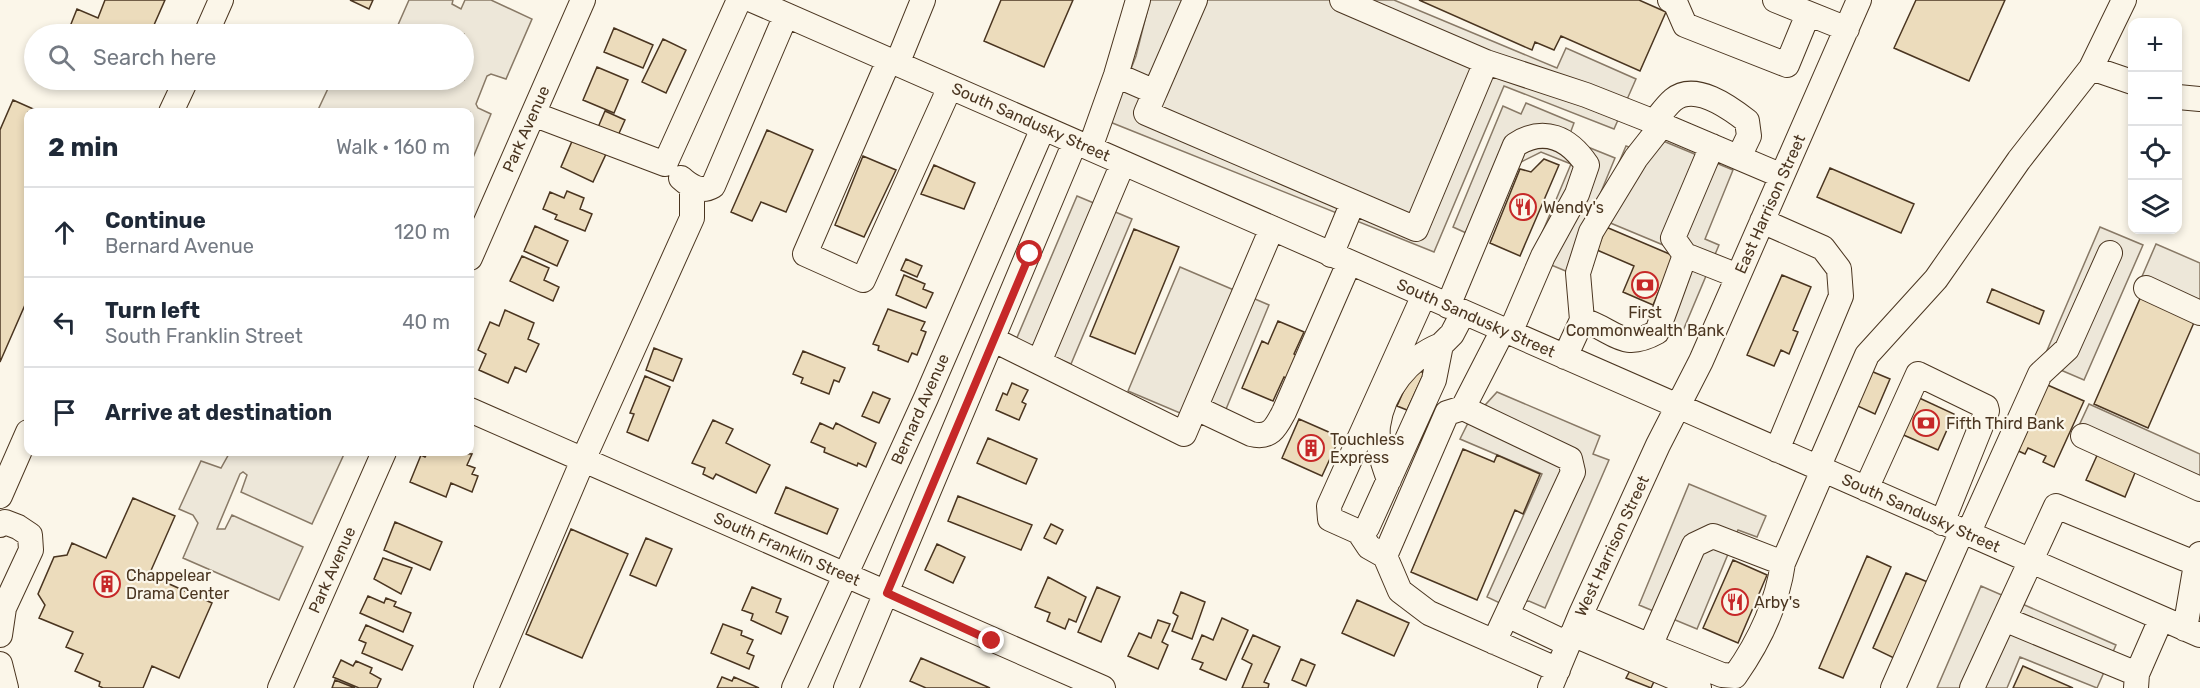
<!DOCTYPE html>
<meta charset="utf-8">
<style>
body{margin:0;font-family:Rubik,sans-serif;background:#f6f6f7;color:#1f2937}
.controls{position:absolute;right:18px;top:18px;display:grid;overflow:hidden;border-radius:12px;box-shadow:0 3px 9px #0003}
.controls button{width:54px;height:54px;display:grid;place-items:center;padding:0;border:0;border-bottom:2px solid #e0e1e3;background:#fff;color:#1f2937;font:30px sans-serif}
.stop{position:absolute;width:18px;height:18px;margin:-14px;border:4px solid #c62828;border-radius:50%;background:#fff}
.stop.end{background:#c62828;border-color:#fff;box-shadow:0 2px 6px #0008}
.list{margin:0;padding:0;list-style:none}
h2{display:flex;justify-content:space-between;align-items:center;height:78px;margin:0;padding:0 24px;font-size:26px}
h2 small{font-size:20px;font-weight:400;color:#747a83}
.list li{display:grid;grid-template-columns:39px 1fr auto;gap:18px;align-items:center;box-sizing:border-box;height:90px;padding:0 24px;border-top:2px solid #e0e1e3}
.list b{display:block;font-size:22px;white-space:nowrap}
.list p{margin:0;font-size:20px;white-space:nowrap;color:#747a83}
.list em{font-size:20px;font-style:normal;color:#747a83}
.icon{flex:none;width:33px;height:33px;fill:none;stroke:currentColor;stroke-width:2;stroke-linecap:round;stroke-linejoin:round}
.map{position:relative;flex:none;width:2200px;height:688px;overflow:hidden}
.search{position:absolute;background:#fff;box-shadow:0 3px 9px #0003;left:24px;top:24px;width:450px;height:66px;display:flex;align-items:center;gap:15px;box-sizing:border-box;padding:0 21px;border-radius:33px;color:#747a83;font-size:22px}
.panel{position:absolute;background:#fff;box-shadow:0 3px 9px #0003;left:24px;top:108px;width:450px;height:348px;border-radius:12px}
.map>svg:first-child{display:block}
</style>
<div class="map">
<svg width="2200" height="688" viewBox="0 0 2200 688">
<rect width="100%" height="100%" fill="#fbf6e9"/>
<path fill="#ede7d9" stroke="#887966" stroke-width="1.5" d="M409,0H453L452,4L461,9L465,0H491L532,19L506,79L491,74L487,76L476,104L478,108L491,114L470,165V112H317L332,80H464V34H394Z
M1150,0H1394L1557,68L1566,48L1636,79L1614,129L1504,86L1434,252L1110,122L1136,56Z
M1526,103L1574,123L1568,139L1615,158L1568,272L1532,257L1571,164L1541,152L1519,163L1486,242L1453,227L1503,106L1521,114Z
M1644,133L1733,170L1705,239L1719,245L1682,333L1652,321L1680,252L1596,217L1626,146L1637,150Z
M1077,196L1132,219L1071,364L1016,340Z
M2100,227L2143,245L2084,380L2042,362Z
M2156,244L2200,263V305L2140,281Z
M1180,267L1269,305L1224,414L1180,413L1128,391Z
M1497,392L1600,436L1593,454L1609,460L1545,608L1529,601L1504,605L1487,597L1542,474L1460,439L1467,425Z
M2089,404L2200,454V485L2077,430Z
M230,452H345L312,524L241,492L247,475L243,472L240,474L217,529H225L232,515L303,547L279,600L183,558L198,523L193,515L179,509L201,461L221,468Z
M1689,484L1766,516L1757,537L1738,530L1697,629L1639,605Z
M1981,586L2116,645L2097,688L2020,657L2007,688H1937Z"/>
<path fill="#ecdcbc" stroke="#4a3520" stroke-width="1.5" d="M105,0H165L150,34H83L69,29L77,9L98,18Z
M350,0H373L369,9Z
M1001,0H1073L1044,67L984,41Z
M1419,0H1639L1666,12L1640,71L1561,36L1554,50L1535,42L1532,50Z
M1916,0H2005L1969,81L1894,48Z
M614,28L653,45L643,68L604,52Z
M663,39L686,50L666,93L642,82Z
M597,67L628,80L614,113L583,100Z
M13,100L40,112H28V298L0,362V130Z
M605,111L625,120L616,140L596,132Z
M767,130L813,150L786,212L761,202L752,221L731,212Z
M573,139L606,154L593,182L561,167Z
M863,156L896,170L864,237L835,225Z
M1544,159L1559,165L1520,256L1490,243L1520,169L1531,172Z
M934,165L975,183L964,209L921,194Z
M1830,168L1914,204L1901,233L1817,197Z
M567,191L584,198L580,209L592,214L585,231L555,219L557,215L543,209L550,192L564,198Z
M535,226L568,241L557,266L524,251Z
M1606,227L1674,256L1653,305L1623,292L1634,266L1597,250Z
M1134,229L1179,247L1135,354L1090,336Z
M522,256L549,268L544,280L559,287L553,301L510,281Z
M906,259L922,266L917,277L901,270Z
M904,275L925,284L923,289L933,293L926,308L896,295Z
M1782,275L1811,287L1793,330L1798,332L1789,354L1781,350L1774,366L1747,355Z
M1992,289L2044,311L2039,324L1987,302Z
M2142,294L2196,318L2148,428L2094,404Z
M888,309L925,322L921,330L926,332L917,355L912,353L908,362L878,350L879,346L873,344Z
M505,310L534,323L528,339L539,344L526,372L515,367L508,383L479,370L486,354L478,350L490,322L499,326Z
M1278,321L1304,332L1294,354L1298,356L1288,379L1284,377L1273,401L1242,388L1262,341L1268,344Z
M654,348L682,359L673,381L646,370Z
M803,351L845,368L839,382L834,380L829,394L801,383L803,378L793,374Z
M1414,368L1424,373L1407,410L1397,406Z
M1866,369L1890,379L1875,414L1851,403Z
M645,376L670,387L648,441L627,432L634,414L630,413Z
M1012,383L1028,390L1022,402L1026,404L1019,420L996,410L1003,393L1007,395Z
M2043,383L2084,401L2054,467L2043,462L2046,456L2028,448L2025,454L2014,449Z
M873,392L890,399L879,423L862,416Z
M1915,396L1954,414L1938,450L1899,433Z
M1299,419L1340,437L1322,476L1282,458Z
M713,420L733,429L726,443L770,465L756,493L716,474L713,479L703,474L705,468L692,463Z
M820,423L833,429L836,423L876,443L866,467L858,463L857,466L824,452L825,448L811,442Z
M988,438L1037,459L1026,484L977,463Z
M1463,449L1494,462L1497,455L1540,474L1523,514L1515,510L1477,600L1411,572Z
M2099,451L2137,468L2125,497L2086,480Z
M428,452L472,454L467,465L475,468L472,474L478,476L472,492L451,483L446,497L410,482L421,455L425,457Z
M786,487L838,509L827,534L775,513Z
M958,496L1032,525L1021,550L948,521Z
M133,498L175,516L149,575L212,603L179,678L152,666L143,688H103L99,686L100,682L75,671L83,654L66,647L73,632L39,618L45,605L38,594L54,557L67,555L72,543L106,558Z
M395,522L442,542L430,570L384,550Z
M1051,524L1063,530L1056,544L1044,538Z
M571,529L628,554L582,658L526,634Z
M646,538L672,549L656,586L630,575Z
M937,544L965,557L953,583L925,570Z
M1867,556L1891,567L1843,678L1819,668Z
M383,558L412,568L401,594L374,579Z
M1733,560L1767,575L1738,643L1703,628Z
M1906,573L1930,583L1896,659L1873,648Z
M1048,577L1086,597L1076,622L1069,619L1065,629L1047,621L1050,613L1035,607Z
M752,587L781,599L776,612L788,617L781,634L751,620L753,614L742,610Z
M1097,587L1120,597L1101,642L1078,632Z
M1181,592L1205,602L1192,639L1172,631L1178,616L1173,613Z
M368,596L384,603L386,598L396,602L394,606L411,613L403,632L360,613Z
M1357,600L1409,623L1394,656L1342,633Z
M1222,618L1248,630L1226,680L1200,669L1203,663L1192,659L1202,635L1213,640Z
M1158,620L1170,624L1162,642L1168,645L1158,669L1128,656L1139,633L1151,638Z
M723,624L742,631L741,635L753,640L747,653L754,656L749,669L711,653Z
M366,625L413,646L402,670L362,653L366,643L359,640Z
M1253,635L1280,647L1264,682L1269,684L1268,688H1242L1252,664L1242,659Z
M921,658L990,688H926L910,681Z
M1301,659L1315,665L1306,686L1292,680Z
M341,660L353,666L356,661L372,668L370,673L381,679L377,688H359L333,677Z
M1633,665L1656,677L1651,688L1626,678Z
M2023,666L2073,688H2013Z
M722,677L732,681L734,677L759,688H717Z
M335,680L355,688H332Z"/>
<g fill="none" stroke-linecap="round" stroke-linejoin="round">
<defs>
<path id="minor" d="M752,0L2200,635
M1342,0L1486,62L1586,95L1662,125
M1670,0L1675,2L1685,25L1787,65L1808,14
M1775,0L1847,29
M206,34L221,0
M889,60L805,254L863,280L950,87
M897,64L923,0
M2091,68L2124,0
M1116,75L1155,92L1146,113L1416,229L1486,62
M1155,92L1195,0
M2178,97L2200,99
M171,112L186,80
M533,114L665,164L739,0
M1654,122C1660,115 1666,106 1673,100C1695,82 1729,107 1747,121L1749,136L1739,157
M1712,146L1673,238L1685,255L1738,276
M1090,148L1116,75L1138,0
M681,178C691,187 701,193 713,186L786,15
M1762,221L1823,248L1839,269L1841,296L1777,450
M1331,255L1353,202
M470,258L583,0
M2146,288L2200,313
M1424,295L1329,506L1330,519L1359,532L1367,528L1434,380L1441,345L1452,334L1463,313
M1448,306L1515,145C1544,126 1569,138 1587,165L1577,194L1543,256L1510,333
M1582,320C1614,329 1621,352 1657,332L1685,255
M994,340L1184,434L1272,228
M1565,357L1582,320L1578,273L1591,232L1636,158L1662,125L1782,176
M1039,362L1123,163
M1196,408L1251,434C1271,439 1276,427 1284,412L1349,263
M1463,408L1570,459L1573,472L1494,642
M470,410L1103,688
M2083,436L2200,489
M1818,468L1867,355L1936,279L2019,160L2091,68L2132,82
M1389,480C1383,463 1376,444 1378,426C1383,390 1408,358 1441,345
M1866,489L1918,374L1986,407L1987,411L1942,523
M0,496L28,432
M0,525L5,522L18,527L30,535L31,550L4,608L0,635
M1359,532L1369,547L1385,556L1400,591L1429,613L1558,670
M1968,534L2040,374L2067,349L2110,253
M1385,556L1447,413L1463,408L1503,330
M1507,615L1568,644
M1580,616L1650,646L1694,545L1713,536L1783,563L1823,470
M2004,619L2137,674L2136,688
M2185,629L2196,564L2200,554
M1572,634L1699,688
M1650,646L1722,675L1735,676C1759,642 1777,605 1783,563
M0,664L6,688
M2137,674L2161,619
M280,688L384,452
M486,688L583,460L692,218V188
M794,688L926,398L1043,128
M846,688L1075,142
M1550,688L1580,616L1658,445L1701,361L1859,0
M1893,688L1962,531
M1972,688L2056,506L2185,559"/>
</defs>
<use href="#minor" stroke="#4a3520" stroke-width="26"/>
<use href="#minor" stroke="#fbf6e9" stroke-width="24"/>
</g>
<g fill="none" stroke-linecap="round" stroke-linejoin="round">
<path stroke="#c62828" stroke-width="8" d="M992,641L887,593L1030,254"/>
</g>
<defs>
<symbol id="restaurant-ring" viewBox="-11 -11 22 22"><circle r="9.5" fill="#fbf6e9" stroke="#c62828" stroke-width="1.5"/><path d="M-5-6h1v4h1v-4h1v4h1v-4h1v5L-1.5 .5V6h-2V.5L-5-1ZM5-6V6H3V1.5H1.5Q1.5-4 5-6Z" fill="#c62828"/></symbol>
<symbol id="bank-ring" viewBox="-11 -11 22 22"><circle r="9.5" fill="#fbf6e9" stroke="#c62828" stroke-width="1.5"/><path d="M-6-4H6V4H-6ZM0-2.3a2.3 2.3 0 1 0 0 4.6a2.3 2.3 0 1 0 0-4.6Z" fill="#c62828"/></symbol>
<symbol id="building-ring" viewBox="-11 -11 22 22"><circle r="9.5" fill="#fbf6e9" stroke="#c62828" stroke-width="1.5"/><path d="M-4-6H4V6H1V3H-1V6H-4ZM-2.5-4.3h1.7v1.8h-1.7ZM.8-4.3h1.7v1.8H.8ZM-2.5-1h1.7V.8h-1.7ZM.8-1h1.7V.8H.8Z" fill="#c62828"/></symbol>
</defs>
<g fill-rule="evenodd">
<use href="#restaurant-ring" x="1508" y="192" width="30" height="30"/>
<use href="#bank-ring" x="1630" y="270" width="30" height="30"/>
<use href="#bank-ring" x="1911" y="408" width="30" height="30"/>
<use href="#building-ring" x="1296" y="433" width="30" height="30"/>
<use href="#building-ring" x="92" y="569" width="30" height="30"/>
<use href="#restaurant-ring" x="1720" y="587" width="30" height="30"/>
</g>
<g text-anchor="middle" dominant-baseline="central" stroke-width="4.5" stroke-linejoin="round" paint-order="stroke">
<g font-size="16" fill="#4a3520" stroke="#fbf6e9">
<text transform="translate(1031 122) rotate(24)">South Sandusky Street</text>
<text transform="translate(526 129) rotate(-66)">Park Avenue</text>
<text transform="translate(1770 204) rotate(-66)">East Harrison Street</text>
<text transform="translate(1476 318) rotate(24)">South Sandusky Street</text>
<text transform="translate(920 409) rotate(-66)">Bernard Avenue</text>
<text transform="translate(1921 513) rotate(24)">South Sandusky Street</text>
<text transform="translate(1612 546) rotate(-65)">West Harrison Street</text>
<text transform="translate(787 549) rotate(24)">South Franklin Street</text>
<text transform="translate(332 570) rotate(-66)">Park Avenue</text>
</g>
<g font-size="16" fill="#4a3520" stroke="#fbf6e9" text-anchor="start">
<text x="1543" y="207">Wendy's</text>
<text x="1645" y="312" text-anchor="middle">First<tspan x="1645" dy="18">Commonwealth Bank</tspan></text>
<text x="1946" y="423">Fifth Third Bank</text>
<text x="1330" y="439">Touchless<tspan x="1330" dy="18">Express</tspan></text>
<text x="126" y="575">Chappelear<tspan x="126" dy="18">Drama Center</tspan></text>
<text x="1754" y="602">Arby's</text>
</g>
</g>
</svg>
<div class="controls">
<button>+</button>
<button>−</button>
<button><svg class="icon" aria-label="locate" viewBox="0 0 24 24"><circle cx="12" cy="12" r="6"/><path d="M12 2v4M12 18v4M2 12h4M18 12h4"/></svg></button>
<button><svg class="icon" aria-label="layers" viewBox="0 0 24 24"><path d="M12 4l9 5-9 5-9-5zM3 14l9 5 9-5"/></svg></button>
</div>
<div class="stop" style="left:1030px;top:254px"></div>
<div class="stop end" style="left:992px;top:641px"></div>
<div class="search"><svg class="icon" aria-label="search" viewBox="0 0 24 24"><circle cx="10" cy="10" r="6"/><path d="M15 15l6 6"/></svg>Search here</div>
<section class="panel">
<h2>2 min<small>Walk · 160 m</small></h2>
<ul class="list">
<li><svg class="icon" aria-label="ahead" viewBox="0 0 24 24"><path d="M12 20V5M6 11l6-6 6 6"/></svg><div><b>Continue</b><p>Bernard Avenue</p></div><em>120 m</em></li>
<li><svg class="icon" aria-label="left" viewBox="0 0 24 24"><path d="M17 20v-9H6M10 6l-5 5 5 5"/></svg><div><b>Turn left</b><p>South Franklin Street</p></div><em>40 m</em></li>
<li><svg class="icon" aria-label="arrive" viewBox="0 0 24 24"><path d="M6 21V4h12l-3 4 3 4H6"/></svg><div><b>Arrive at destination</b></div></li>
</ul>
</section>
</div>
